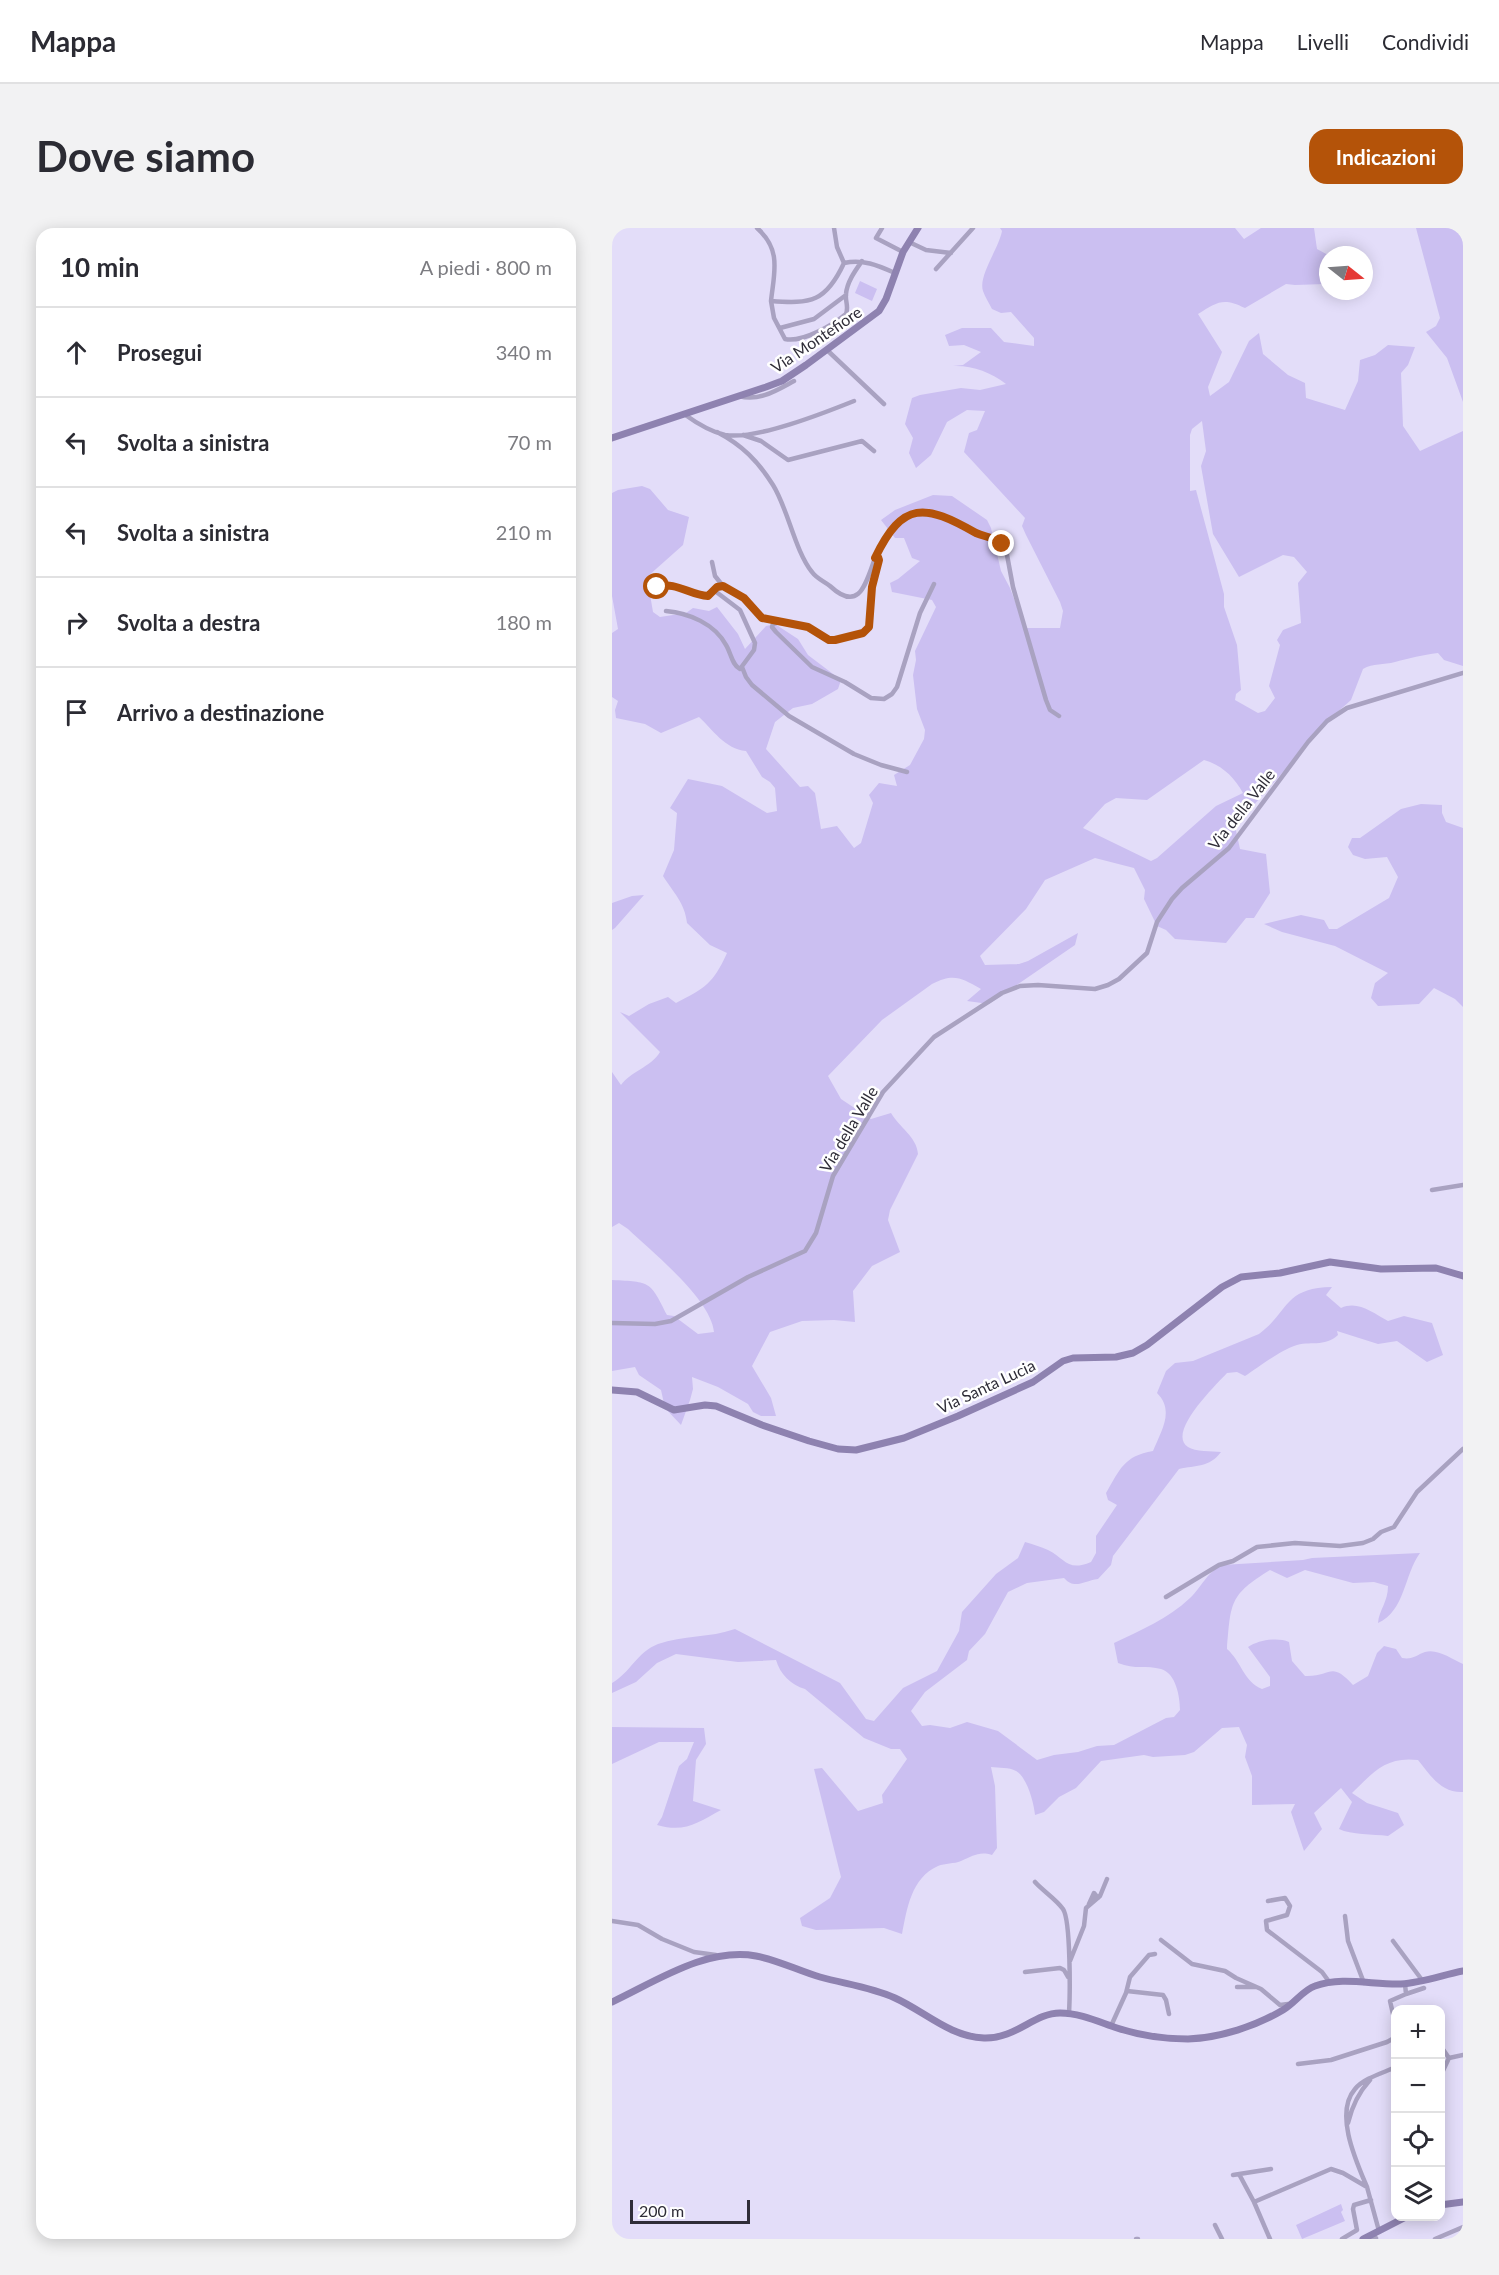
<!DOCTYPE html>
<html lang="it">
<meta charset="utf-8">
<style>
body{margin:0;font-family:Lato,sans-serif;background:#f2f2f3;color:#2b2b33}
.controls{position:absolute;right:18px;bottom:18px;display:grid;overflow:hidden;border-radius:12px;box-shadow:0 3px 15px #0003}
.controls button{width:54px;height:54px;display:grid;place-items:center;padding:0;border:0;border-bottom:2px solid #e1e1e2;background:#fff;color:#2b2b33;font:30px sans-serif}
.compass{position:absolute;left:707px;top:18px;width:54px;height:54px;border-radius:50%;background:#fff;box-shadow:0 3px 15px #0003;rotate:107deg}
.scale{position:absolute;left:18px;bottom:15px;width:120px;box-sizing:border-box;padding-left:6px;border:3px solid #2f2d38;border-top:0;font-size:16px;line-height:21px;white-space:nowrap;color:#2f2d38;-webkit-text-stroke:4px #fff;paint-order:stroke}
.stop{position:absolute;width:18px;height:18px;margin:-14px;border:4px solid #b45309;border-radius:50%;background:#fff}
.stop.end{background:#b45309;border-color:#fff;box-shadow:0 2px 6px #0008}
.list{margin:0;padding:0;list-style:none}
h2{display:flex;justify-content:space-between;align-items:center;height:78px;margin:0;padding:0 24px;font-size:26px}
h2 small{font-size:20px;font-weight:400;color:#7c7c81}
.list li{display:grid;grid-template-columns:39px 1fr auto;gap:18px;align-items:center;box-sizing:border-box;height:90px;padding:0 24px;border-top:2px solid #e1e1e2}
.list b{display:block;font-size:22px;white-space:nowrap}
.list em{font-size:20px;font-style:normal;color:#7c7c81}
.icon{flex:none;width:33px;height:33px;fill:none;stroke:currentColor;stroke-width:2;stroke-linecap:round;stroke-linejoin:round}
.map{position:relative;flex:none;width:851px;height:2011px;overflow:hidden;border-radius:18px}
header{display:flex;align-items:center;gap:36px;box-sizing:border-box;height:84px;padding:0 30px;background:#fff;border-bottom:2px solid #e1e1e2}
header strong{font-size:28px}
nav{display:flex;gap:33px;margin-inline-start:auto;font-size:21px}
.intro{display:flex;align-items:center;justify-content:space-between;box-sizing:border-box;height:144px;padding:0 36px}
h1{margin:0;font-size:42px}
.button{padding:15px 27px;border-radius:18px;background:#b45309;color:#fff;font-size:21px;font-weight:700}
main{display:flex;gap:36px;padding:0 36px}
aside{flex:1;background:#fff;border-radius:18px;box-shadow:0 3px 15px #0003}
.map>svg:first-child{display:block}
</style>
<header>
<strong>Mappa</strong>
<nav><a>Mappa</a><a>Livelli</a><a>Condividi</a></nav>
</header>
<div class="intro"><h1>Dove siamo</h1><a class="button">Indicazioni</a></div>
<main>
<aside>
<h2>10 min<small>A piedi · 800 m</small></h2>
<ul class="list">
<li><svg class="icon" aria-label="ahead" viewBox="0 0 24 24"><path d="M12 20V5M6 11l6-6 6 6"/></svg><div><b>Prosegui</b></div><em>340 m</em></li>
<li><svg class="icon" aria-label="left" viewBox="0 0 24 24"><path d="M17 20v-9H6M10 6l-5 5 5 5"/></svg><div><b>Svolta a sinistra</b></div><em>70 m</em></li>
<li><svg class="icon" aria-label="left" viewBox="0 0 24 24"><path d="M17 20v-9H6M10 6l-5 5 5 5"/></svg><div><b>Svolta a sinistra</b></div><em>210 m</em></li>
<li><svg class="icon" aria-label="right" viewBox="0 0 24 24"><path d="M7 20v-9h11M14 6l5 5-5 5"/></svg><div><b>Svolta a destra</b></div><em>180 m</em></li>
<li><svg class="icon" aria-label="arrive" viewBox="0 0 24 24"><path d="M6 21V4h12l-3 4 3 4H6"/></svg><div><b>Arrivo a destinazione</b></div></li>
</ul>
</aside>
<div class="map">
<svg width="851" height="2011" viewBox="0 0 851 2011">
<rect width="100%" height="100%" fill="#e3ddf9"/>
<path fill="#cbbff1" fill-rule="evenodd" d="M388,0H623L632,11L649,0H702L705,21L716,27V54L713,56L683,57L674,56L633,80C611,69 605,74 586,86L610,124L596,159L598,168L617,154L637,113L647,105L651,126L676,147L693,155L694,170L733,182L746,153L748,132L763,127L776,117L803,119L796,137L789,145L791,198L808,223L851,203V438L832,432L826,425C810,427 798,430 783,434C772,437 761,435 751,441L739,472L720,489L623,598L628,621L654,626L658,665L642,690H634L614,715L563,711L554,702L545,698L532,671L533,662L522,640L483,630L433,652L414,681L368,728L373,737L407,736L416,733L466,705L463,717L377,776L355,773L369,761C349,750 342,745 320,756L270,792L216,848L229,871L259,891L279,885C287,899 305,909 306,926L278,982L276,992L288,1024L260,1038L241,1063L243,1094L222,1092L190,1093L158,1104L140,1138L159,1170L164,1188H149L141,1184L136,1176L106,1159L80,1149L81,1161L78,1172L69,1197L53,1180L49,1162L27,1147L23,1139L0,1143V1052C39,1054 38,1053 55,1087L62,1088L86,1106L102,1104C99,1071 40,1024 16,1001L7,995L0,999V844L9,857C18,844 39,839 48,824L8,784L17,788L37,776L56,769L64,775C93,760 101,756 115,725L98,717L75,695C73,675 61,664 51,648L62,622L65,585L58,580L76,551L110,558L155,585L165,583L163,560L158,554L150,549L134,523C113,521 101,502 87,489L49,505L33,496L4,490L3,482L6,473L0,469V405L6,401L0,368V265L6,262L30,258L38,261L56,282L77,289L71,317L35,349L41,384L48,389L74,385L81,380L97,383L105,379L126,406L133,421L154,398L163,396L186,411L196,427L229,452L226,461L200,476L181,480L163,494L154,521L188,559L196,558L203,565L209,601L225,598L242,620L249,615L261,575L257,567L267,555L285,558L282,547L298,537L312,511L313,502L305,481L301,447L304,432L303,423L324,379L320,372L280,364L278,355L286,351L308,333L300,330L292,310H283L269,292L283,282L321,267L340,268L375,292L379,300L389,343L398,360L413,400H448L451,383L448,374L414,307L410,298L413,290L352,224L357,205L365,202L373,183L355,182L335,194L319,227L304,240L297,225L301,210L293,196L300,170L308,167L349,160L368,162L394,156C379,144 359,137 341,138L351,137L369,124L352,117L337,118L333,107L350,100H379L392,114L422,118V110L399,84L389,85L380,81C377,75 373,69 371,63C366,48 387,20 390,3ZM590,193L594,223L589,238L601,306L627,349L671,327L682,329L695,344L686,355L689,395L671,402L665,412L668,417L657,458L663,470L653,483L646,485L623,472L624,466L629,462L625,417L612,379V366L584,262L578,263V207L580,201ZM592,532C610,537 622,549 631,565L604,578L545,630L539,633L471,600L493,576L504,570L535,572Z
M804,0H851V174L835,130L814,104L824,98L828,90Z
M248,53L265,61L260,73L243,65Z
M809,576L830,577V585L834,594L851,600V779L843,771L822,760L807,776L766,778L759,770L763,755L776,745L723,718L670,704L652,696L689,687L712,692L717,701H725L777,670L786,649L775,629L753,631L741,627L736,619L740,610H748L789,581Z
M32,667L3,700L0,702V675L20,668Z
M720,1059L714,1067L729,1080C746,1072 761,1085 776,1093L792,1088L820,1095L831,1127L815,1134L785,1113L766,1116L725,1103L726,1107C712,1120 698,1112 682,1118C668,1123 646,1139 633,1148L625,1144L615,1145C604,1157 554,1205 576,1219C583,1224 600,1223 609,1224C597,1240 584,1237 567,1241L501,1328L499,1337L486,1351C471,1353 463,1362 452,1350L415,1355L396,1364L373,1406L357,1423L355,1432L313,1464L299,1483L310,1498L318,1497L338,1500L355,1494L386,1503L425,1532L442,1527L466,1524L485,1518L502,1517L554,1490L562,1489L568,1482C568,1469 564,1445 549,1441C535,1437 523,1442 506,1435L502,1415C529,1402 556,1391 578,1370C590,1359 594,1345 610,1337L691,1332L700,1330L808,1325C792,1347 793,1383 766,1395C767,1382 776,1374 776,1358L762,1354L741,1355L693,1342L675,1350L658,1342C617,1367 619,1375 615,1421C629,1433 632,1454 650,1461L658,1458V1449L636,1419C647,1412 665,1409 677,1414L680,1433L693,1448C720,1449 718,1432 741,1457L756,1448L765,1425L772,1418L784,1421L790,1430C801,1432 804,1427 813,1424C825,1420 840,1431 851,1436V1564C829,1565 819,1548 806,1532C773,1528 761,1545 740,1565L755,1575L786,1585L792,1597L776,1608C761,1606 739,1607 727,1601L740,1574L729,1560L702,1585L710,1601L692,1623L679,1584L683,1576L640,1577V1548L633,1529L635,1517L627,1499L610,1500L582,1524L573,1527L541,1529L532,1527L489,1533L464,1560L447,1569L432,1584L423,1587C422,1575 415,1549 404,1543C397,1539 387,1540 379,1539L383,1558L385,1620L380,1627C367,1623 361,1628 349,1633C342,1636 333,1635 326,1638C299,1650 295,1681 290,1706L272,1700L204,1702L190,1698L188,1690L218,1670L229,1649L202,1541L210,1540L246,1583L271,1575L270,1567L295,1531L288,1521H279L252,1510L193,1461C179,1457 168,1446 164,1432L126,1434L64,1426L45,1435L24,1454L0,1465V1455C18,1445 25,1424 46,1416C71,1407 98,1410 123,1401L228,1455L254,1491L262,1493L291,1460L325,1443L347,1403L350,1384L384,1346L406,1330L413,1314C421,1316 429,1319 436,1322C454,1331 455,1344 479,1334L484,1325V1308L505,1277L496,1272L494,1265C508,1241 512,1228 541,1223C549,1203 563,1183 545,1165L554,1143L563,1135L581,1133L647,1106C678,1083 671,1060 720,1059Z
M0,1499L92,1500L94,1516L84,1532L81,1573L109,1582C85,1595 73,1605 45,1597L50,1589L67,1538L75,1531L82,1514H47L0,1536Z
M729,1976L731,1982L729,1984L733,1993L690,2011L684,1997Z"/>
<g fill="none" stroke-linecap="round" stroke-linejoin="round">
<path stroke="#a9a2c1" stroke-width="4.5" d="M145,0C170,22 162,45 159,73
M222,0L225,19L232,35
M270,0L264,10L291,24
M297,14L314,22L339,25
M250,33C243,43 235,54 234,66C233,74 237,78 234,86C221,97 190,115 173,111L162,90L159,73C199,76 214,74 232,35C251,31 265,37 283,45
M324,41L361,0
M168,100L202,91L234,67
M215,122L272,176
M127,168C147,174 165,162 182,153
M72,186C83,194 100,204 113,207C144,212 212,185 242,173
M105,204C130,217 146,233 161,257C176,281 183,323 200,344C205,351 212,353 218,358C248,386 254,354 263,330H267L260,359L257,399L251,405L220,413L193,398L167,394L161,396L160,399L164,404L200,439L233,454L259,470L272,471L280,466L285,459L308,385L322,356
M131,207L149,213L176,232L250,213L262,223
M263,330L282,298L293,289L304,286H328L367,306L388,314L395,327L401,359L434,472L438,482L447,488
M100,334L103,348L111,358
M37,364C62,347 71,367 96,368L110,357L134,372L150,389L164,393
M54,383C77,385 103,396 114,417C119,425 120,437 128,441L142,422L143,415L128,382L103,363
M130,439L134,449L140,457L177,488L242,526L269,537L295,544
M820,962L851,957
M0,1095L43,1096L59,1093L136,1049L193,1023L204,1005L221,948L271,864L322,809L390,765L408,758L426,757L483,761L496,757L507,751L535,725L545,694L560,671L570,660L617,620L696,514L715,493L735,480L851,445
M554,1369L607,1337L621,1333L645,1319L683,1315L728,1318L751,1315L761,1311L769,1304L782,1299L805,1264L851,1221
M423,1654C431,1663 444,1671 451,1681C459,1693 458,1768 457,1785
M656,1673L673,1670L678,1678L675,1687L654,1693L655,1702L710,1744L718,1755
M477,1676L482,1665L486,1670
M733,1688L736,1713L752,1755
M0,1693L26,1697L50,1711L82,1724L104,1727
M549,1712L580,1736L613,1743L624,1750L649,1761L668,1777L676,1776
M781,1713L810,1752
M458,1733L472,1698L474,1680L488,1668L495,1651
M413,1744L448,1740L452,1742L456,1749
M625,1759H643
M515,1763L551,1767L554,1772L557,1786
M794,1766L812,1760
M499,1798L514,1765L518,1749L537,1727L543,1726
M784,1799L778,1773L794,1766L793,1756
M828,1817L837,1830L851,1827
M686,1836L719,1832L775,1814L784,1809
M828,1849L837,1830
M736,1895C740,1878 747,1864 758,1852
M627,1946L642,1974
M621,1947L659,1941
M755,1959C744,1933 722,1885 743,1861C752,1850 771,1845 784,1839
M603,1997L610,2011
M524,2011H526
M658,2011L642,1974L719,1941L731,1945L755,1959L767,2003
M730,2011L745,2002L741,1981L742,1977L759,1972
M761,2011L764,2010
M823,2011L851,1999"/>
<path stroke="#8e82b0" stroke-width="7" d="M0,210L154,159L170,153L194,137L267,83L274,71L291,24L306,0
M0,1162L25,1164L62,1182L93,1177L104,1178L150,1197L197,1213L226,1221L244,1222L292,1210L346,1188L421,1154L451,1133L461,1130L504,1129L521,1125L535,1117L610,1059L629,1049L668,1045L718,1034L769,1041L824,1040L851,1048
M0,1774C43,1754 94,1719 144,1728C166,1732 187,1743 208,1749C233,1756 259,1759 283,1770C312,1783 338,1809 372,1810C404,1811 422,1785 448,1785C468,1785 487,1794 505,1800C527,1807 554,1811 576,1811C608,1810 644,1798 671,1782C683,1775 691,1762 703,1758C730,1748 761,1757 789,1756C809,1755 831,1747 851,1743
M828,1977L851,1974
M751,2011L796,1988"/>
</g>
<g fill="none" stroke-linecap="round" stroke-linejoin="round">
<path stroke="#b45309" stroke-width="8" d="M45,359C64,353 77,367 96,368L105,359L111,358L132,370L150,390L196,399L217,412H223L251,405L257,399L260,359L267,332L266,329L263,330C291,272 313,276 364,305C373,309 382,309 390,316"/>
</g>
<g text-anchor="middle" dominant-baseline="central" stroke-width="5" stroke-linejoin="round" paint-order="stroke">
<g font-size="16" fill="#2f2d38" stroke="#fff">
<text transform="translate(204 111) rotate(-34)">Via Montefiore</text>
<text transform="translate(629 581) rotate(-52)">Via della Valle</text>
<text transform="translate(236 901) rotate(-59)">Via della Valle</text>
<text transform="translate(374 1158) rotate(-25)">Via Santa Lucia</text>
</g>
</g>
</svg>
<div class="controls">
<button>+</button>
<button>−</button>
<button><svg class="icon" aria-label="locate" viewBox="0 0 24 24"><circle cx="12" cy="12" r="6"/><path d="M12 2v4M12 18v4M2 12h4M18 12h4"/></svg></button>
<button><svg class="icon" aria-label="layers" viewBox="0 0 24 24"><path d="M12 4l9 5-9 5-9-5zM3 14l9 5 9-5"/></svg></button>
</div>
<svg class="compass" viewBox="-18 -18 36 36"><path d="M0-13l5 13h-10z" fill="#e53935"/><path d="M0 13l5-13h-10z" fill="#7c7c81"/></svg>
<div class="scale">200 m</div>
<div class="stop" style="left:45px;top:359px"></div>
<div class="stop end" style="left:390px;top:316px"></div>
</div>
</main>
